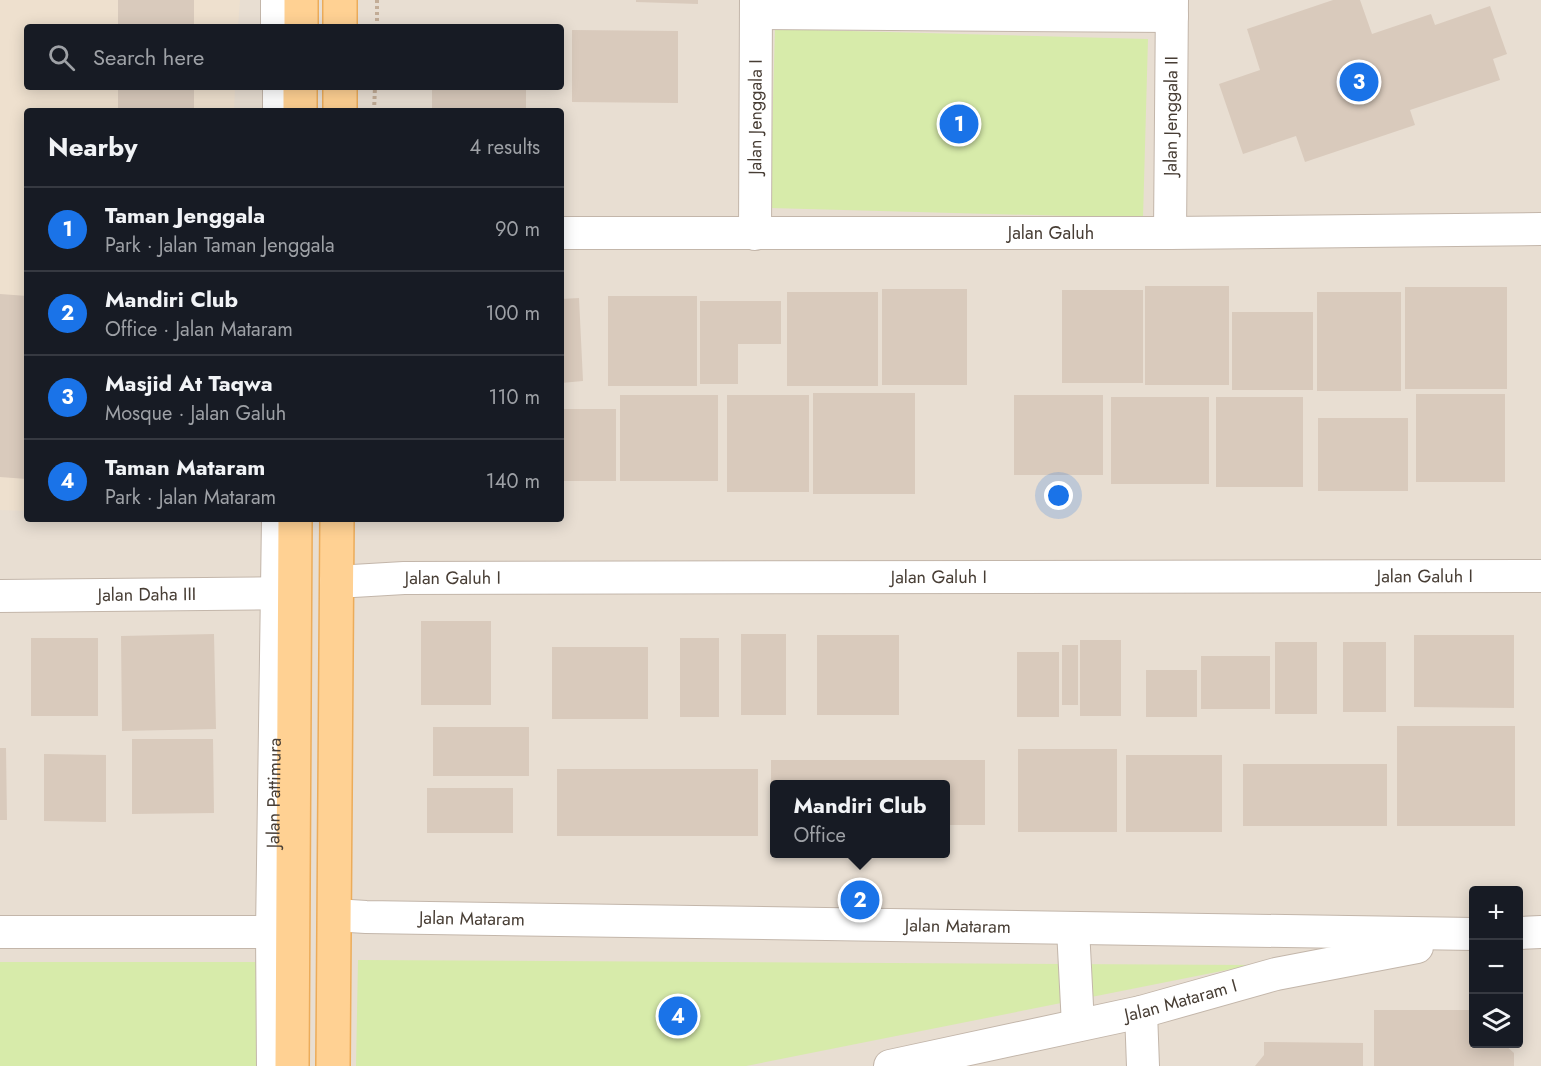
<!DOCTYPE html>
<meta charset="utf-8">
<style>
body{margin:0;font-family:Jost,sans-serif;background:#20242c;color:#f1f3f6}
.controls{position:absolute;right:18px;bottom:18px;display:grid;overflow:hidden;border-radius:6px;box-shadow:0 3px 15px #0003}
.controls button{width:54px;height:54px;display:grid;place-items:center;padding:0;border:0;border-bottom:2px solid #363941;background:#171b24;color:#f1f3f6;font:30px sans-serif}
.you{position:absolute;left:1059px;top:496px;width:21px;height:21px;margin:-15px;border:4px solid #fff;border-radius:50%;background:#1a73e8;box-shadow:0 0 0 9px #1a73e833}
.badge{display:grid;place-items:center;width:39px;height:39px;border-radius:50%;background:#1a73e8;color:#fff;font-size:20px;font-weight:700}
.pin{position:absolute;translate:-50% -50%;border:3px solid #fff;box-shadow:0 2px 6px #0006}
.popup{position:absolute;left:770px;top:780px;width:180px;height:78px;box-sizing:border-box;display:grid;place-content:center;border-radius:6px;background:#171b24;filter:drop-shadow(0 2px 4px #0005);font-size:20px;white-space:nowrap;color:#9ea1a6}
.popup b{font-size:22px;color:#f1f3f6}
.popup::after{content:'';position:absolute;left:50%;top:100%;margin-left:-12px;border:12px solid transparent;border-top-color:#171b24}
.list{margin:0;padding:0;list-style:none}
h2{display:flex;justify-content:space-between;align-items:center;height:78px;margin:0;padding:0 24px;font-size:26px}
h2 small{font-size:20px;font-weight:400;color:#9ea1a6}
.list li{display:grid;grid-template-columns:39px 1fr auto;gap:18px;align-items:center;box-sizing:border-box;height:84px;padding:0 24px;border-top:2px solid #363941}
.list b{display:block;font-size:22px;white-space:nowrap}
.list p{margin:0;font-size:20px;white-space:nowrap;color:#9ea1a6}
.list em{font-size:20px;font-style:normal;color:#9ea1a6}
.icon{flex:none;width:33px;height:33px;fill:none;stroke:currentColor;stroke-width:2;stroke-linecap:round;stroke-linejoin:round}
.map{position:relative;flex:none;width:1541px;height:1066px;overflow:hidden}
.search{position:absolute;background:#171b24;box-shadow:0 3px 15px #0003;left:24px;top:24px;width:540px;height:66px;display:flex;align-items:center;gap:15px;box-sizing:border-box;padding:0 21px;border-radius:6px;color:#9ea1a6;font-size:22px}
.panel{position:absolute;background:#171b24;box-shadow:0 3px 15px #0003;left:24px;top:108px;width:540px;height:414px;border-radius:6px}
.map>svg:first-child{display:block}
</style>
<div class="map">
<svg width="1541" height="1066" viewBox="0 0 1541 1066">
<rect width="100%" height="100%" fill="#f4ede5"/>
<path fill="#e8ded2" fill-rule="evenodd" d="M0,0H1541V1066H0ZM27,27H561V87H27ZM27,111H561V519H27ZM774,784H946V854H774ZM1474,890H1518V1044H1474Z"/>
<path fill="#eee0ce" d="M0,0H240L238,27H27V87H235L234,111H27V511L0,510Z"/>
<path fill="#d7ebaa" d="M775,29L1148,39L1143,218L770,208Z
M358,960L1252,965L746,1066H356Z
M0,962H273L272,1066H0Z"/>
<path fill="#d9cabc" d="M118,0H194V27H118Z
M636,0H698V4L636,2Z
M1333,0H1360L1372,34L1431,14L1435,25L1490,6L1507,54L1493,59L1500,80L1410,110L1415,125L1305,162L1296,136L1243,154L1219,84L1260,70L1247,29Z
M572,30L678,31V103L572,102Z
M118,87H194V111H118Z
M432,87H526V111H432Z
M1145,286H1229V385H1145Z
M1405,287H1507V389H1405Z
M882,289H967V385H882Z
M1062,290H1143V383H1062Z
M787,292H878V386H787Z
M1317,292H1401V391H1317Z
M0,294L27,296V479L0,477Z
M608,296H697V386H608Z
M579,298L583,381L561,383V299Z
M700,301H781V344H738V384H700Z
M1232,312H1313V390H1232Z
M813,393H915V494H813Z
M1416,394H1505V482H1416Z
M620,395H718V481H620Z
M727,395H809V492H727Z
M1014,395H1103V475H1014Z
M1111,397H1209V484H1111Z
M1216,397H1303V487H1216Z
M561,409H616V481H561Z
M1318,418H1408V491H1318Z
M421,621H491V705H421Z
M214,634L216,729L122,731L121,636Z
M741,634H786V715H741Z
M817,635H899V715H817Z
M1414,635H1514V708L1414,707Z
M31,638H98V716H31Z
M680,638H719V717H680Z
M1080,640H1121V716H1080Z
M1275,642H1317V714H1275Z
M1343,642H1386V712H1343Z
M1062,645H1078V705H1062Z
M552,647H648V719H552Z
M1017,652H1059V717H1017Z
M1201,656H1270V709H1201Z
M1146,670H1197V717H1146Z
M1397,726H1515V826H1397Z
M433,727H529V776H433Z
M132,739H213L214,813L132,814Z
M0,748H6L7,820H0Z
M1018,749H1117V832H1018Z
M44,754L106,755V822L44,821Z
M1126,755H1222V832H1126Z
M771,760H985V825H946V784H774V825H771Z
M1243,764H1387V826H1243Z
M557,769H758V836H557Z
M427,788H513V833H427Z
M1374,1010H1474V1044H1504L1514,1053V1066H1374Z
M1264,1042L1363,1043V1066H1255L1264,1055Z"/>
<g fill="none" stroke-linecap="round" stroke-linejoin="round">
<defs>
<g id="minor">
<path d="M277,0V27"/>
<path d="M756,13L1172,16"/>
<path d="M279,87V111"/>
<path id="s1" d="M561,233H1170L1541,229"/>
<path id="s2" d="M1170,233L1172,0"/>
<path id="s3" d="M755,234L756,0"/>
<path id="s4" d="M336,582L404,578L1541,576"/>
<path id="s5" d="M0,596L294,593"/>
<path id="s6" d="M334,915L366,917L1474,934"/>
<path d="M1073,929L1078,1025"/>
<path d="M0,932H292"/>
<path d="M1518,933L1541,932"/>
<path d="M1141,1012L1143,1066"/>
<path id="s7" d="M273,1066L272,932L278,519"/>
<path id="s8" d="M890,1066L1141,1012L1276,974L1417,947"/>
</g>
<path id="major" d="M301,27V0
M340,27V0
M300,111V87
M340,111V87
M292,1066L295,519
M333,1066L337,519"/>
</defs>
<use href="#minor" stroke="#c3b6aa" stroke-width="34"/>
<use href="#major" stroke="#ecac5a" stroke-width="36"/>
<path stroke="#c3ad97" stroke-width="4" stroke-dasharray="3 3" stroke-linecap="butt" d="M377,27V0
M374,111L375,87"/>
<use href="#minor" stroke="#fff" stroke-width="32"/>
<use href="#major" stroke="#ffd193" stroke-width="33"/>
</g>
<g text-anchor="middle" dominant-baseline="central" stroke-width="6" stroke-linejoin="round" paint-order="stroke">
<g font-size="18" fill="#473d34" stroke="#fff">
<text stroke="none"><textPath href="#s3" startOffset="117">Jalan Jenggala I</textPath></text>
<text stroke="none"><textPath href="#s2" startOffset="117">Jalan Jenggala II</textPath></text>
<text stroke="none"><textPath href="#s1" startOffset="490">Jalan Galuh</textPath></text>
<text stroke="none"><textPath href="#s4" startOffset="1089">Jalan Galuh I</textPath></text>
<text stroke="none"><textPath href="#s4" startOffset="603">Jalan Galuh I</textPath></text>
<text stroke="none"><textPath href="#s4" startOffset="117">Jalan Galuh I</textPath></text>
<text stroke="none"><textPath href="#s5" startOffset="147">Jalan Daha III</textPath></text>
<text stroke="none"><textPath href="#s7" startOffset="273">Jalan Pattimura</textPath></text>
<text stroke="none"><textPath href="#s6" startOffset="138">Jalan Mataram</textPath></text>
<text stroke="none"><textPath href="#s6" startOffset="624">Jalan Mataram</textPath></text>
<text stroke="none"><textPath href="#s8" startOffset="298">Jalan Mataram I</textPath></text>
</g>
</g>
</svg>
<div class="controls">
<button>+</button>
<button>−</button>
<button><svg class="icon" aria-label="layers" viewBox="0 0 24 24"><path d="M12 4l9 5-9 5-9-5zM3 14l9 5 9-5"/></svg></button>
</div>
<div class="you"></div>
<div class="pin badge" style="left:959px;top:124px">1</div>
<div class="pin badge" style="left:860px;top:900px">2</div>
<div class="popup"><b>Mandiri Club</b>Office</div>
<div class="pin badge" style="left:1359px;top:82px">3</div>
<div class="pin badge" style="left:678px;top:1016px">4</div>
<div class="search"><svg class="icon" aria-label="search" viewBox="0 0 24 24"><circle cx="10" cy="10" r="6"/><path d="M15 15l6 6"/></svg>Search here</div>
<section class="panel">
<h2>Nearby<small>4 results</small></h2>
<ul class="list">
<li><span class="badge">1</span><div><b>Taman Jenggala</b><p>Park · Jalan Taman Jenggala</p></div><em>90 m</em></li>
<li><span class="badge">2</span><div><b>Mandiri Club</b><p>Office · Jalan Mataram</p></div><em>100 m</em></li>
<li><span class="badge">3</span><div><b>Masjid At Taqwa</b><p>Mosque · Jalan Galuh</p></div><em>110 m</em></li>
<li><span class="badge">4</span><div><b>Taman Mataram</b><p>Park · Jalan Mataram</p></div><em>140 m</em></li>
</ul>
</section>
</div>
